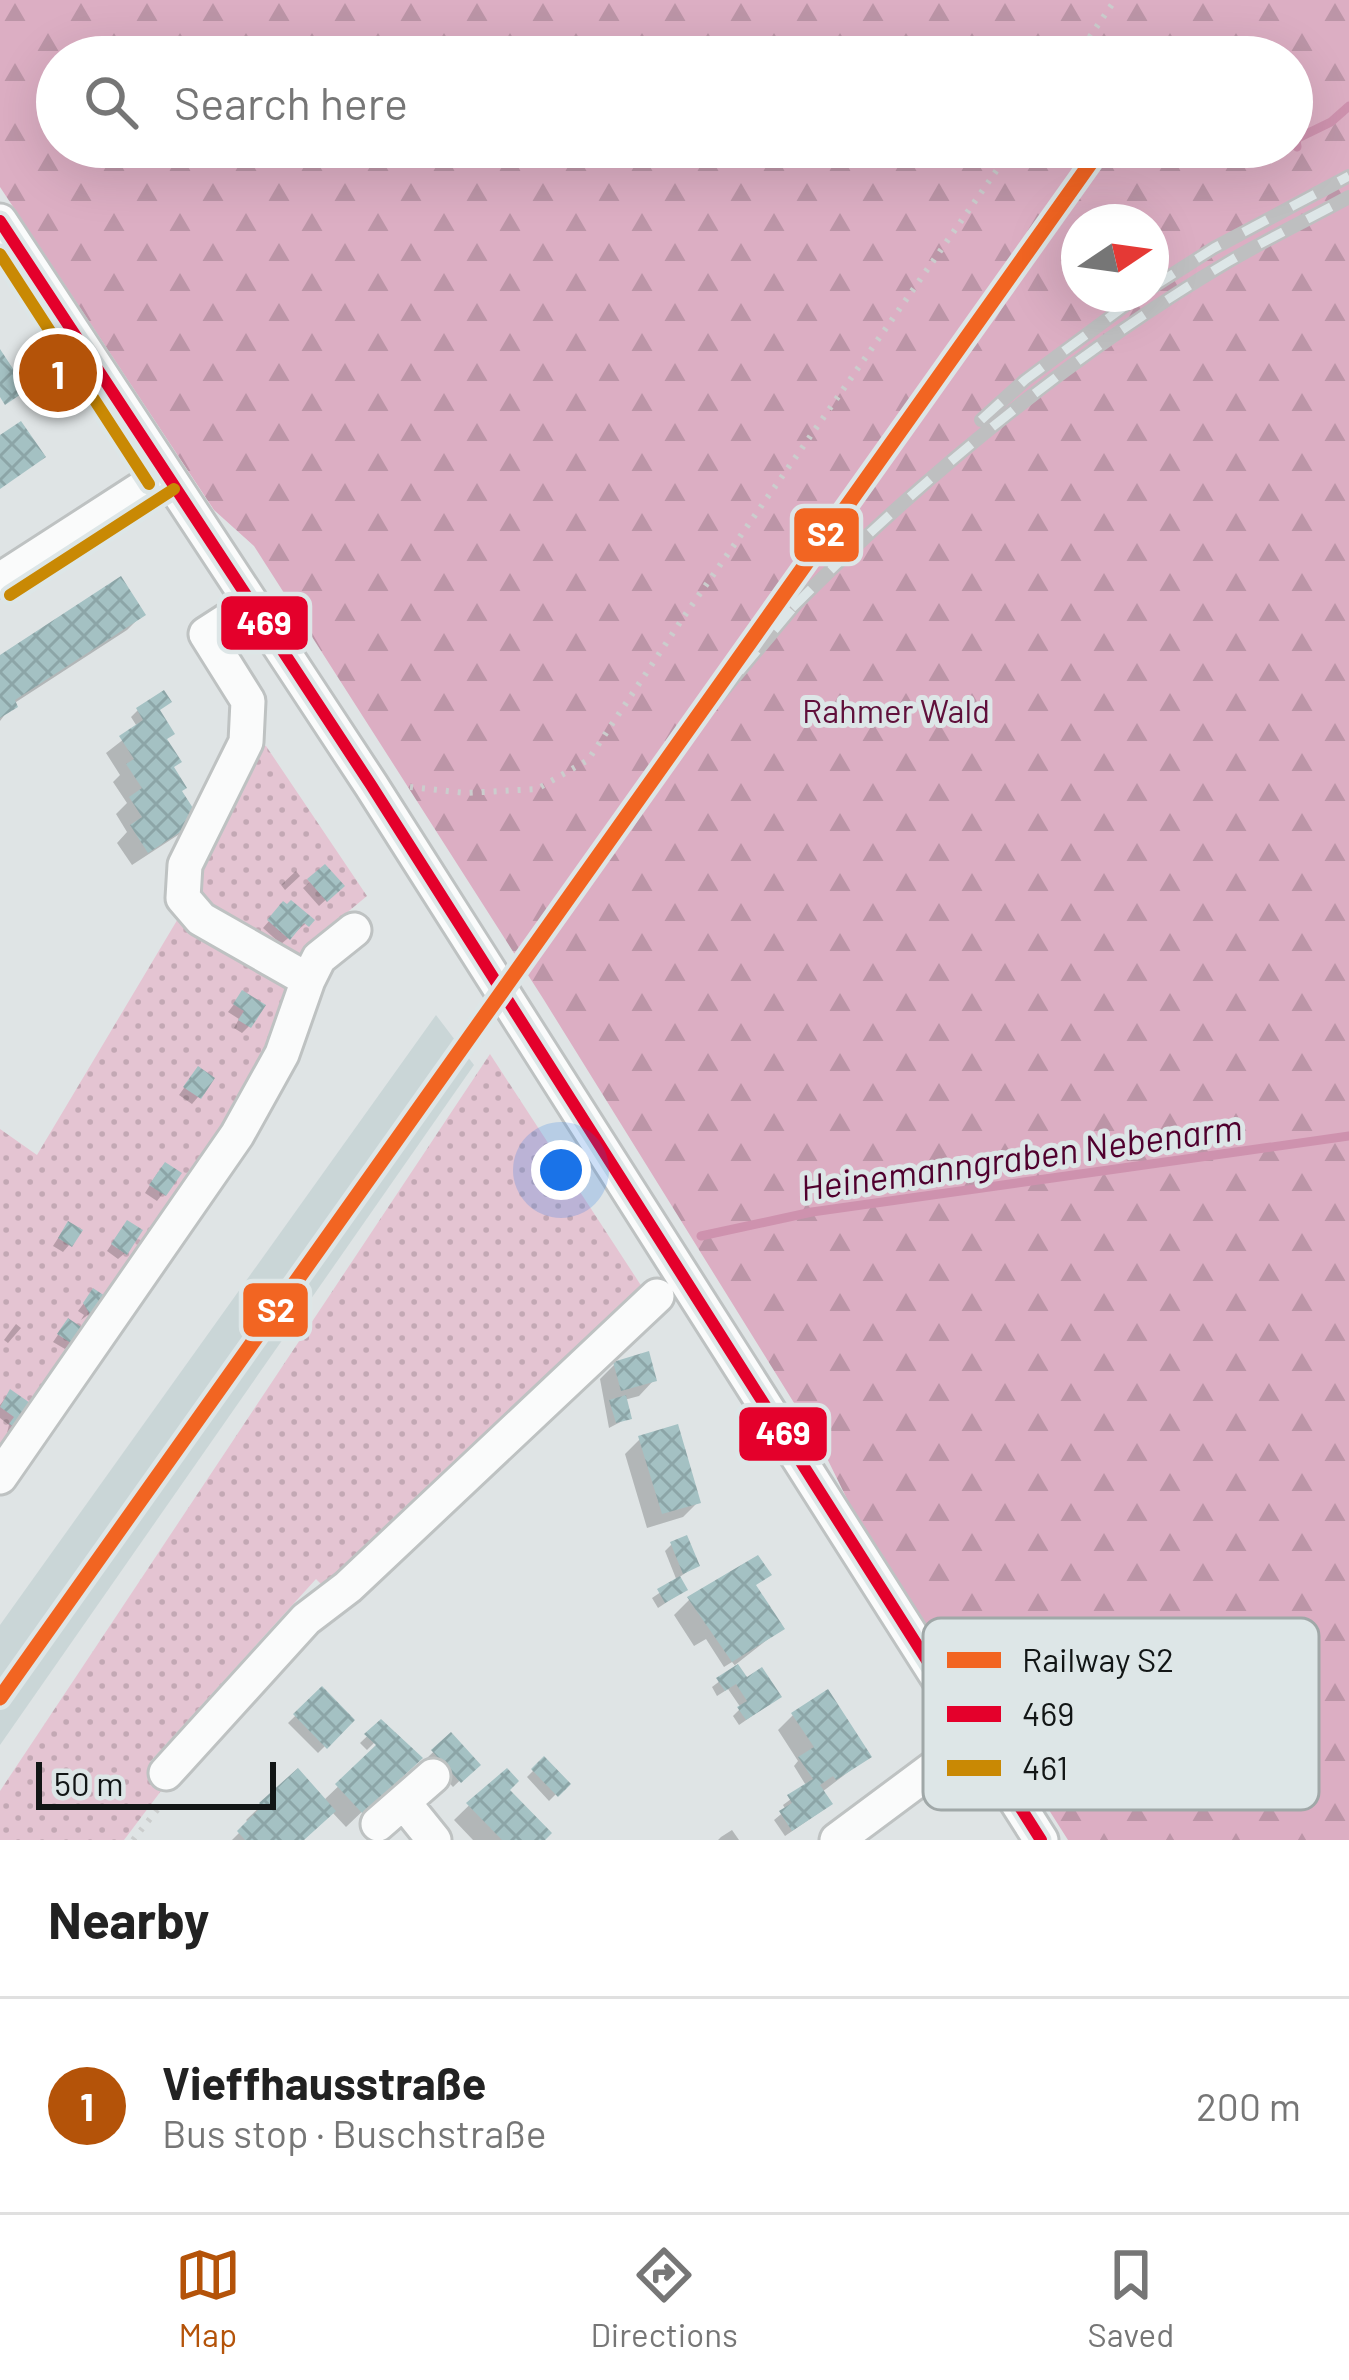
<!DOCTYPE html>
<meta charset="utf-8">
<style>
body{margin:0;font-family:Barlow,sans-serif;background:#f6f6f6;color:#222}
.compass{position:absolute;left:1061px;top:204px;width:108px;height:108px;border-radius:50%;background:#fff;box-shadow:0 12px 48px #0002;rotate:77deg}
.scale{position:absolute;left:36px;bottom:30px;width:240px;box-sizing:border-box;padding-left:12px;border:6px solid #121616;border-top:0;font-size:33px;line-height:42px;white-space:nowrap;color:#121616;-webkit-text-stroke:9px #dde6e7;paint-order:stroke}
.you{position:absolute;left:561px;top:1170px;width:42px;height:42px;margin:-30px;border:9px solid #fff;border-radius:50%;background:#1a73e8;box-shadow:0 0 0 18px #1a73e833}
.badge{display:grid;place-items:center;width:78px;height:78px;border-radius:50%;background:#b45309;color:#fff;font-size:39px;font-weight:700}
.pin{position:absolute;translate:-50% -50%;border:6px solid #fff;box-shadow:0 3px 12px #0006}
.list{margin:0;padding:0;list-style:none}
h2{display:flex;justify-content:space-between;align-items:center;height:156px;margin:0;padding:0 48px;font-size:51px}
h2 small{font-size:39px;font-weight:400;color:#767676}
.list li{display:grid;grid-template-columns:78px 1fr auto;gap:36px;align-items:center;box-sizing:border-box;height:216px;padding:0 48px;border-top:3px solid #e0e0e0}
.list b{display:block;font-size:45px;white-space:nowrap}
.list p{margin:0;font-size:39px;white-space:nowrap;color:#767676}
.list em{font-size:39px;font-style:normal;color:#767676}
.icon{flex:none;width:66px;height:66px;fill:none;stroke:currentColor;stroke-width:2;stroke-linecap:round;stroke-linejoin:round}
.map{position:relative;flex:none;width:1349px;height:1840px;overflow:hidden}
.search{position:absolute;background:#fff;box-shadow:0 12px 48px #0002;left:36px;right:36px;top:36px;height:132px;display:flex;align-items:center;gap:30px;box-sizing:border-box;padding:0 42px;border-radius:66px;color:#767676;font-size:45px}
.sheet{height:372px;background:#fff}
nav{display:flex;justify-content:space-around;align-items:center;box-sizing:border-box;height:168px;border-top:3px solid #e0e0e0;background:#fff;font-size:33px;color:#767676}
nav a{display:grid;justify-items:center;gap:6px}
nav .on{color:#b45309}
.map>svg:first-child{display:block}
</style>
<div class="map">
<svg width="1349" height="1840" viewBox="0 0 1349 1840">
<defs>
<pattern id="grass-dots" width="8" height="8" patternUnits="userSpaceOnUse" patternTransform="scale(3)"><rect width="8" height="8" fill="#e4c4d2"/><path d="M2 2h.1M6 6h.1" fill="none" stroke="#c3a8b4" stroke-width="1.8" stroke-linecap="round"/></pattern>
<pattern id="forest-firs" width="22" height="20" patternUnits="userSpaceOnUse" patternTransform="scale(3)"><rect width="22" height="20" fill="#dcaec3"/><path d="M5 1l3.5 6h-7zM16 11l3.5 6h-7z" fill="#bc95a7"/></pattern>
<pattern id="building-cross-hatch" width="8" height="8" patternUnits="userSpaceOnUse" patternTransform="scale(3)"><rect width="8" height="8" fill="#a4c1c3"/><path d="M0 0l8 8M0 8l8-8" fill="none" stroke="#8ca5a7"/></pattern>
</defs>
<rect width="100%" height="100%" fill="#dfe4e5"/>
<path fill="#cad6d7" d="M436,1015L474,1065L0,1745V1625Z"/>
<path fill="url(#grass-dots)" d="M257,743L266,746L367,896L303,949L261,1066L213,1149L0,1463V1129L37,1155L179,917Z
M490,1054L644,1290L327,1590L316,1579L150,1762L167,1783L124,1840H0V1791Z"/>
<path fill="url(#forest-firs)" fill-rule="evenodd" d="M0,0H1349V1840H1068L1021,1766L1014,1770L873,1552L822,1448L544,1000L254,546L214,510L0,187ZM57,57H1292V147H57ZM1079,222H1151V294H1079Z"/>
<path fill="#0003" d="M142,615L127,630L13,704L0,721V659Z
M138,710L157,711L179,792L196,818L181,833L132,865L117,843L127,832L116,814L127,803L113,782L120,775L106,753L138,728L131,717Z
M325,868L341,886L319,906L303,888Z
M296,871L300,876L285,890L281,885Z
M283,905L310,920L281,944L263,928Z
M242,994L249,1026L242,1033L234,1028L239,1019L228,1012Z
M192,1077L198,1097L192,1104L179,1095Z
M158,1172L178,1174L157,1201L145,1193Z
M121,1230L125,1253L118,1259L107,1251Z
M62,1232L69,1245L63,1252L53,1246Z
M101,1297L89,1314L81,1320L84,1315L78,1311L87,1299Z
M16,1324L21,1328L8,1343L4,1340Z
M62,1329L71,1343L65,1349L53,1342Z
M615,1364L654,1380L639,1396L624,1400L628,1418L609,1428L600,1379Z
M10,1392L29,1406L7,1433L9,1425L0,1418V1405Z
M640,1439L698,1502L683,1517L647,1528L625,1454Z
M672,1544L696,1566L678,1578L685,1590L658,1608L652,1598L677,1581L665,1551Z
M740,1567L781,1629L735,1665L746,1681L771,1703L739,1725L733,1716L741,1708L728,1689L717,1696L712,1687L737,1668L732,1662L724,1667L706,1639L694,1646L674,1615L689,1600Z
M322,1690L351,1720L318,1753L288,1723Z
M793,1715L868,1757L822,1792L823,1810L785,1836L774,1820L786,1810L783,1805L807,1787L794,1766L798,1761L778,1730Z
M381,1723L387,1730L367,1750L360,1743Z
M395,1732L418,1758L346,1827L331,1811L301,1840H232L249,1823L246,1820L297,1772L323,1801Z
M450,1736L477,1764L453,1787L427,1758Z
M544,1760L566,1784L549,1801L527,1777Z
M495,1780L505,1791L541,1840H473L454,1820Z
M732,1830L739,1840H718L721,1837Z"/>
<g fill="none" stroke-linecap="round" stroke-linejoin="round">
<path stroke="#ce92ae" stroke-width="9" d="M1297,147L1296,139L1331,122L1349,106
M701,1236L812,1212L1349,1136"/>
</g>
<path fill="url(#building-cross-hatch)" d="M0,349L27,390L5,405L0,397Z
M21,421L46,457L0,489V435Z
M121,576L146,615L15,700L18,707L0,718V655Z
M164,690L172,702L160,710L175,734L167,739L182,762L174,767L187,788L182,791L200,819L148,853L130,825L142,817L129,797L142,788L126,764L134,759L119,736L143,720L136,708Z
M325,864L345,886L327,902L307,879Z
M291,900L315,920L309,927L304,923L290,940L267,920L283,901L287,904Z
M242,990L266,1005L251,1028L238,1020L244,1011L233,1004Z
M198,1066L215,1078L201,1099L183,1087Z
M165,1162L182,1173L166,1196L149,1185Z
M127,1220L143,1230L127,1255L111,1244Z
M68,1221L83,1230L72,1247L58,1238Z
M93,1288L105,1296L91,1316L83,1303Z
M68,1318L84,1329L74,1345L57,1334Z
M649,1351L657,1381L621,1391L613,1362Z
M10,1389L33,1405L16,1428L9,1424L14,1417L0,1407Z
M626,1395L632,1419L616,1423L609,1400Z
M678,1424L701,1503L662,1514L638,1436Z
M687,1535L700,1566L683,1574L670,1542Z
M758,1555L772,1575L756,1585L785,1629L732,1662L687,1597Z
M680,1576L688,1590L665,1603L657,1589Z
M738,1664L747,1677L762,1667L782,1697L746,1720L737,1707L747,1701L736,1684L725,1691L716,1678Z
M322,1686L355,1720L327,1749L293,1714Z
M828,1689L872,1757L836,1780L833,1776L820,1785L833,1804L792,1831L779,1811L792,1803L787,1795L813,1779L798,1757L814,1747L791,1713Z
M381,1719L423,1758L363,1814L335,1784L376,1745L364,1734Z
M451,1732L481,1765L461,1783L431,1750Z
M544,1756L571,1784L558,1797L531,1769Z
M298,1768L336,1811L304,1840H245L237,1831L262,1806L259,1803Z
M507,1768L519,1781L510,1790L552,1833L545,1840H502L466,1803Z"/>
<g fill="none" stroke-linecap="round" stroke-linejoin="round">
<defs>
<path id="minor" d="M0,221L371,785L1041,1840
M0,580L164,474
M308,980L319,958L354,930
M0,1477L237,1135L282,1054L308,980L201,919L183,898L185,865L246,742L248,701L206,634L251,605
M166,1773L306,1619L348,1587L657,1296
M405,1804L434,1840
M378,1824L433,1776
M837,1840L974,1738"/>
</defs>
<use href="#minor" stroke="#bec2c2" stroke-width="39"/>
<path stroke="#cbcdcd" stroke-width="6" stroke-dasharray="3 9" stroke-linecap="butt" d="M1076,57L1115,0
M410,787L466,793L537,789L588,760L685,615L1013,147
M133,1840L161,1805"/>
<use href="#minor" stroke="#fafbfb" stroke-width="33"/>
<defs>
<path id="rail" d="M1151,288L1214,248L1349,176
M981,420L1025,380L1141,294
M792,608C922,478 1069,356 1228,262C1267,239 1309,219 1349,197
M670,754L802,597"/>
</defs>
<use href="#rail" stroke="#bebfc0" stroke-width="14"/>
<use href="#rail" stroke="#dde6e7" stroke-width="9" stroke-dasharray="27" stroke-linecap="butt"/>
<defs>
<path id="bus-1" d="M0,221L371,785L1041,1840"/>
<path id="bus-2" d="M0,254L149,484
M10,595L174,489"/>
</defs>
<use href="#bus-1" stroke="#dde6e7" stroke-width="21"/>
<use href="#bus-2" stroke="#dde6e7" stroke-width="21"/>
<use href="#bus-1" stroke="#e4002b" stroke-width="12"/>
<use href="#bus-2" stroke="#c98904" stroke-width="12"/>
<defs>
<path id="rail-1" d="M0,1698L1102,147"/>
</defs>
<use href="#rail-1" stroke="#dde6e7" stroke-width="24"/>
<use href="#rail-1" stroke="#f26522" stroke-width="15"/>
</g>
<g text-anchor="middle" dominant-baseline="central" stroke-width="10" stroke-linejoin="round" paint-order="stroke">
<g font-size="33" fill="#60103b" stroke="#dde6e7">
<text x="896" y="710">Rahmer Wald</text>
</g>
<g font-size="36" font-style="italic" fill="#50002e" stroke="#dde6e7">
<text transform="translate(1021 1156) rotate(-8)">Heinemanngraben Nebenarm</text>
</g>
</g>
<rect x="923" y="1618" width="396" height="192" rx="18" fill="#dde6e7" stroke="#a0a8a8" stroke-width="3"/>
<rect x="947" y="1652" width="54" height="16" fill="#f26522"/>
<rect x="947" y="1706" width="54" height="16" fill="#e4002b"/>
<rect x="947" y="1760" width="54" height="16" fill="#c98904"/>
<g font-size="33" fill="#121616">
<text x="1022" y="1672">Railway S2</text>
<text x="1022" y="1726">469</text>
<text x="1022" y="1780">461</text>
</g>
<g stroke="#dde6e7" stroke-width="4.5">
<rect x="792" y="506" width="69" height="58" rx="12" fill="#f26522"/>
<rect x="219" y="594" width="91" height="58" rx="12" fill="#e4002b"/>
<rect x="241" y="1281" width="69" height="58" rx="12" fill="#f26522"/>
<rect x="737" y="1405" width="92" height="58" rx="12" fill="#e4002b"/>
</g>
<g font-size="33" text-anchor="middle" font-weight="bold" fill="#fff">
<text x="826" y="546">S2</text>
<text x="264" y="635">469</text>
<text x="276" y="1322">S2</text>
<text x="783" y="1445">469</text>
</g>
</svg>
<svg class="compass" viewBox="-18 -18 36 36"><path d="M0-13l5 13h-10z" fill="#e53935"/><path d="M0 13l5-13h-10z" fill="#767676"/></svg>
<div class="scale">50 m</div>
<div class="you"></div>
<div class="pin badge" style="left:58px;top:373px">1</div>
<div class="search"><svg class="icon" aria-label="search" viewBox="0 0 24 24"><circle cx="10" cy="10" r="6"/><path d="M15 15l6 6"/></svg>Search here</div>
</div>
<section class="sheet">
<h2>Nearby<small></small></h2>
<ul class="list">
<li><span class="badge">1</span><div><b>Vieffhausstraße</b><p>Bus stop · Buschstraße</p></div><em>200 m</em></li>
</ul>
</section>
<nav>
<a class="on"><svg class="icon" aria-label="map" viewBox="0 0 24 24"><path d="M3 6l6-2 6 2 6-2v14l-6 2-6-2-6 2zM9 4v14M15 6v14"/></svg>Map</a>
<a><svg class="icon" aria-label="directions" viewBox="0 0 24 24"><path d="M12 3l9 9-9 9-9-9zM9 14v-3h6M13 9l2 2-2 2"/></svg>Directions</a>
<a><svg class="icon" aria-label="saved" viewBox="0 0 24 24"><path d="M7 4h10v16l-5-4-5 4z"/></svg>Saved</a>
</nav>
